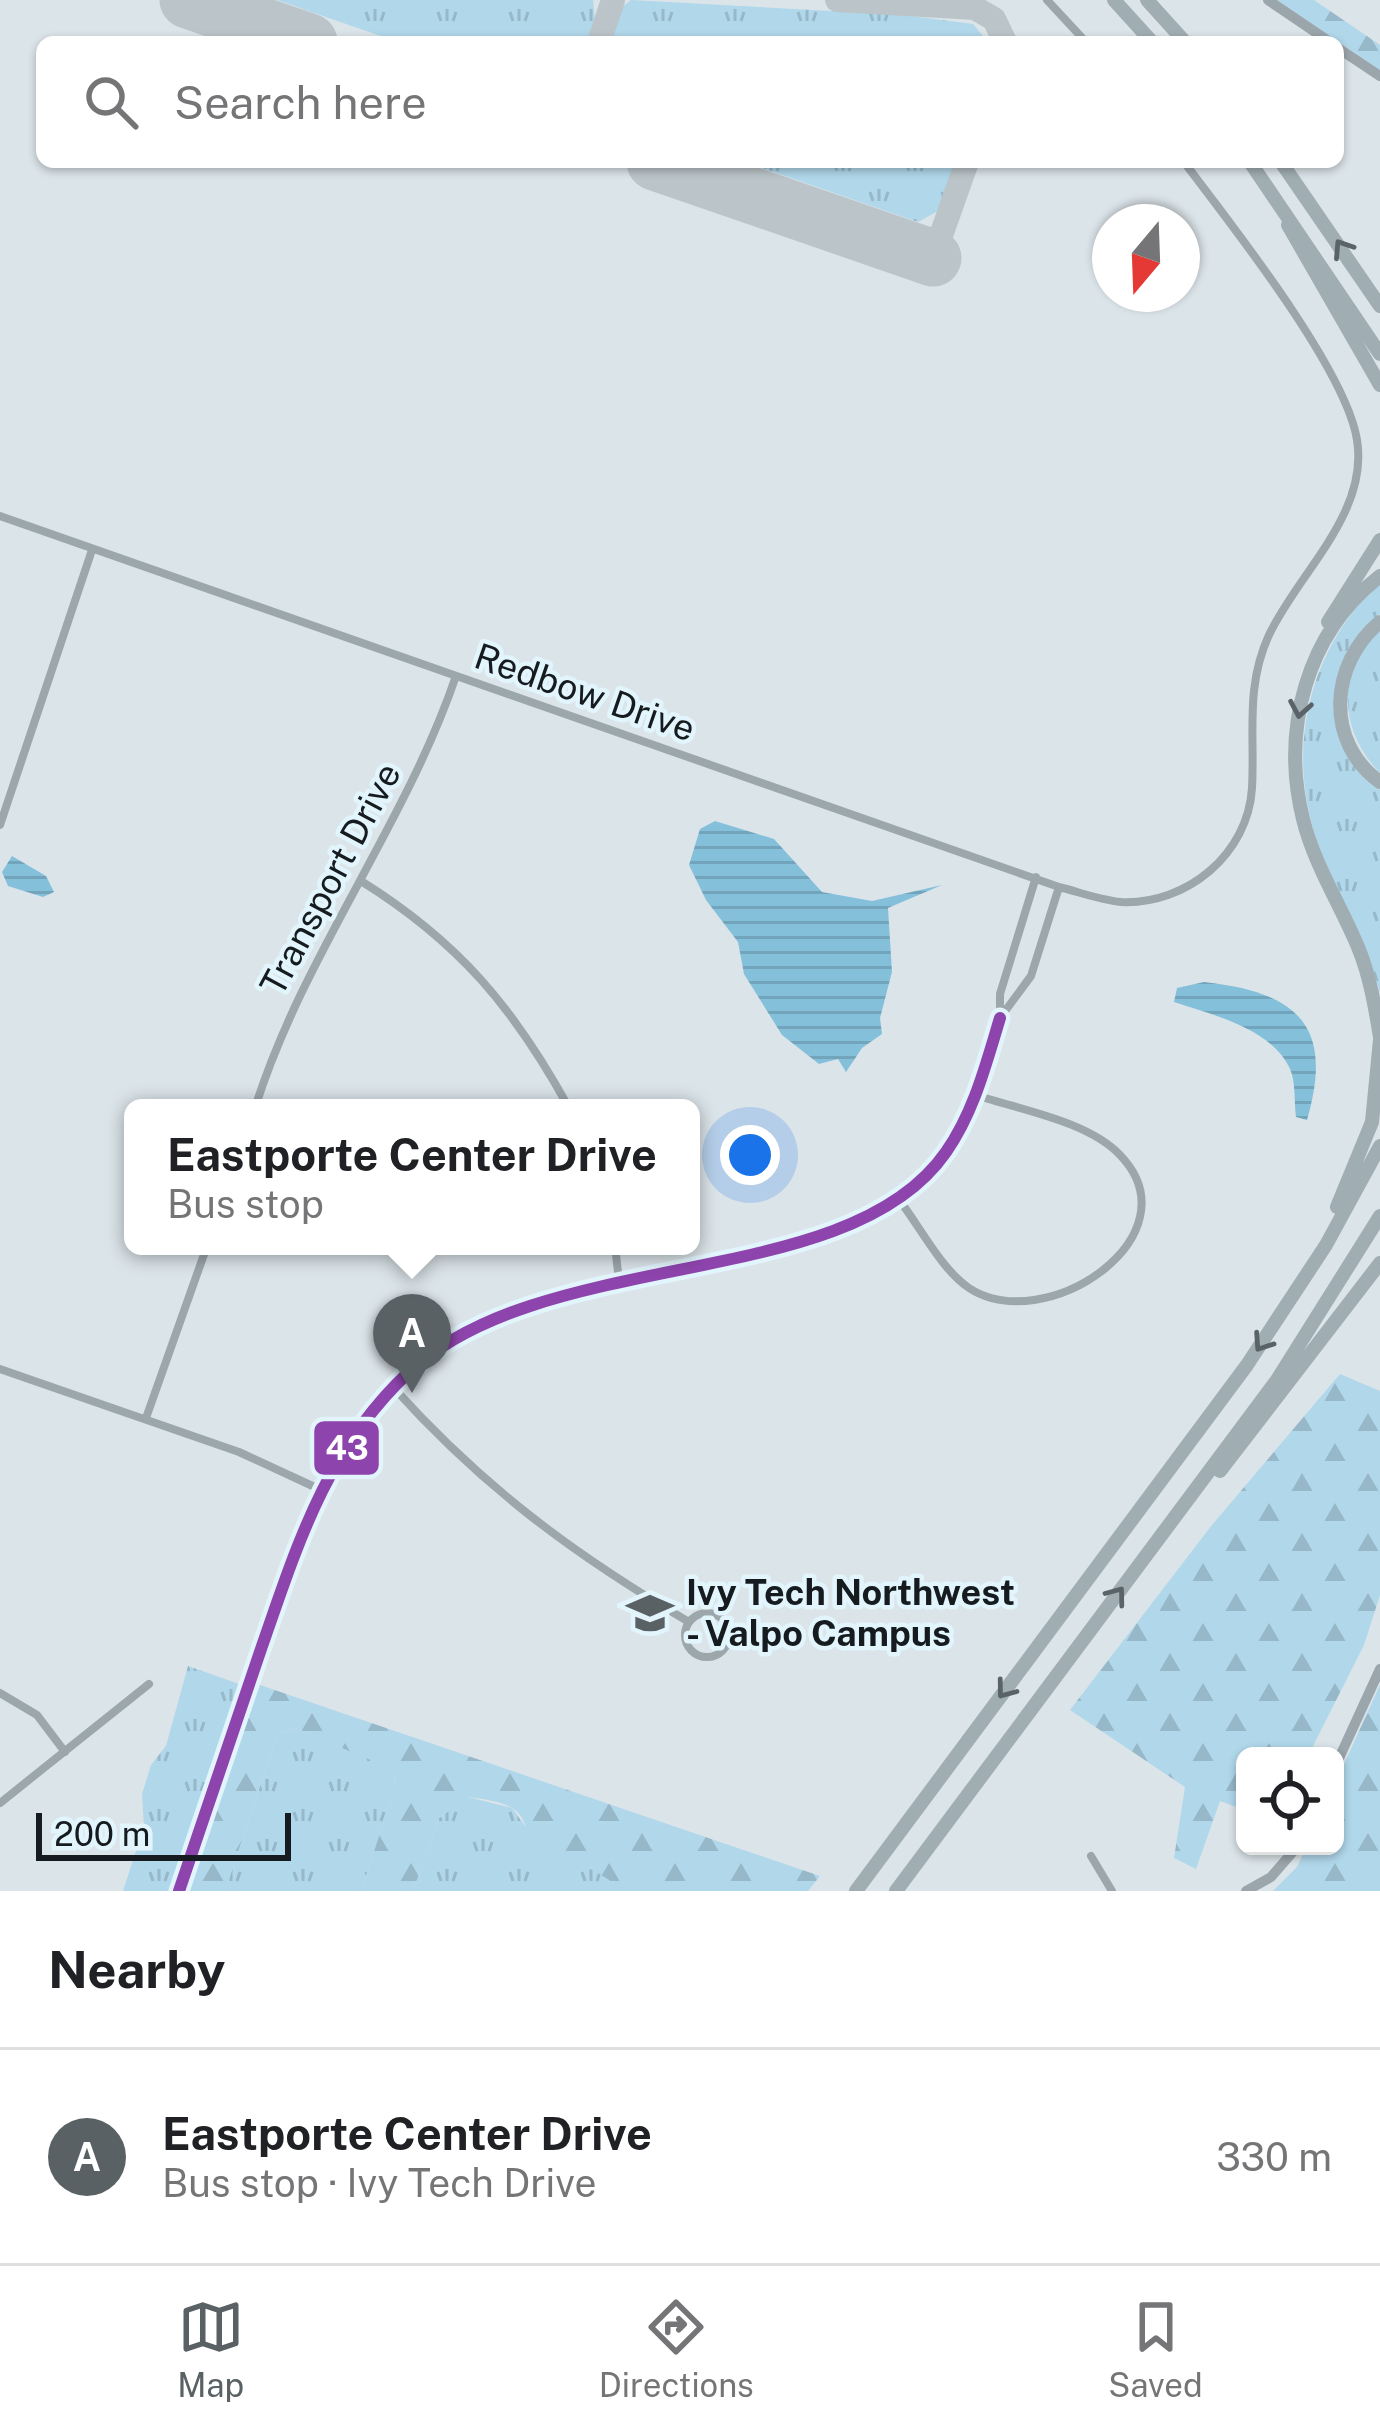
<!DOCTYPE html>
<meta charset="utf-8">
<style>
body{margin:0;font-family:"Public Sans",sans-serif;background:#f2f2f2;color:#202124}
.controls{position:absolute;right:36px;bottom:36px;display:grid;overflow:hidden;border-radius:18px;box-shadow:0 3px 9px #0004}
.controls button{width:108px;height:108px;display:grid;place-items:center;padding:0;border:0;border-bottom:3px solid #e0e0e0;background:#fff;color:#202124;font:60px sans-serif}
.compass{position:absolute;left:1092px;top:204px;width:108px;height:108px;border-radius:50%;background:#fff;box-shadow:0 3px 9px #0004;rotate:199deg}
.scale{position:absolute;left:36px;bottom:30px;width:255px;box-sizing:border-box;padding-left:12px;border:6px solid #151b1e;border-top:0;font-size:33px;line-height:42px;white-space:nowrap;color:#151b1e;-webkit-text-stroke:9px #e2f4fc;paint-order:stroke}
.you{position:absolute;left:750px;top:1155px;width:42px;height:42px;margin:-30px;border:9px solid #fff;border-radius:50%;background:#1a73e8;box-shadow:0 0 0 18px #1a73e833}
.badge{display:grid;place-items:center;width:78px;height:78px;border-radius:50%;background:#5a6165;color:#fff;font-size:39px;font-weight:700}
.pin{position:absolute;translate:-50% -99px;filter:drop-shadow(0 3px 6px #0008)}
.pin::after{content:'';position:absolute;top:63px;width:42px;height:36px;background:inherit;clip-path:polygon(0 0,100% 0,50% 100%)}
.popup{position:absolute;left:124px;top:1099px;width:576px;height:156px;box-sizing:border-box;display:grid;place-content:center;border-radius:18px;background:#fff;filter:drop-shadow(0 3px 9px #0005);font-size:39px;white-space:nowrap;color:#757577}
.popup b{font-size:45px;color:#202124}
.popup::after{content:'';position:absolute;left:50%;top:100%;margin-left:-24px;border:24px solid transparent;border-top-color:#fff}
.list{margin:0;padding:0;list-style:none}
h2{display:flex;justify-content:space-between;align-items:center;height:156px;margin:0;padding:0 48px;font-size:51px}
h2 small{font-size:39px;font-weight:400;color:#757577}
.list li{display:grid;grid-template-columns:78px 1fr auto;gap:36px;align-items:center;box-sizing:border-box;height:216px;padding:0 48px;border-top:3px solid #e0e0e0}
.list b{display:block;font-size:45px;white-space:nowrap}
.list p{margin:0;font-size:39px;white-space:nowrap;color:#757577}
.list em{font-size:39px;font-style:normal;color:#757577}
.icon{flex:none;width:66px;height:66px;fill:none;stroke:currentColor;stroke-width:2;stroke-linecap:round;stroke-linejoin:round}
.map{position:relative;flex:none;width:1380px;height:1891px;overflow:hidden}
.search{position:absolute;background:#fff;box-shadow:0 3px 9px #0004;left:36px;right:36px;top:36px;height:132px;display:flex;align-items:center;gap:30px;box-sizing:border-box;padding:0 42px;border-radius:18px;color:#757577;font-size:45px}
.sheet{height:372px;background:#fff}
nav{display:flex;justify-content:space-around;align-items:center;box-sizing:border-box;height:168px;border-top:3px solid #e0e0e0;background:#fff;font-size:33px;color:#757577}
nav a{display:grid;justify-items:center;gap:6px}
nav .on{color:#5a6165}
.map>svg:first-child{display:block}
</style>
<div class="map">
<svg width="1380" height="1891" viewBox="0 0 1380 1891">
<defs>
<pattern id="grass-tufts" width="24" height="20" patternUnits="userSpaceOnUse" patternTransform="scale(3)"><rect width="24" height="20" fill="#b0d7ea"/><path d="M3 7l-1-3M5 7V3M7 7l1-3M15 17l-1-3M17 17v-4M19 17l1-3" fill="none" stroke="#96b8c8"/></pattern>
<pattern id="forest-firs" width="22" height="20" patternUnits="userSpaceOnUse" patternTransform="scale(3)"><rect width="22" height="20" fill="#b0d7ea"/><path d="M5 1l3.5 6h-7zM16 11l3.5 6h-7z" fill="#96b8c8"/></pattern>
<pattern id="water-rules" width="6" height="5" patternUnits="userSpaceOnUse" patternTransform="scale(3)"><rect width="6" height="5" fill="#85c0db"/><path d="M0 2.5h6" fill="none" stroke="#72a4bc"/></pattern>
</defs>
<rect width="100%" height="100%" fill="#dbe4e9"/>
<path fill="url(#grass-tufts)" d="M277,0H593L595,22L588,42H398Z
M631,0L903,15L973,24L988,42H610L622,7Z
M745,162H956L938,211L918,222Z
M1380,581V614C1316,661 1327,741 1380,790V993C1366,942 1338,897 1319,847C1284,750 1308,651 1380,581Z
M1380,631V773C1340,732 1334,672 1380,631Z
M188,1666L242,1685L172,1891H123L144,1826L142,1794L151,1765L166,1746Z
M295,1728L394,1769L395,1787L361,1891H225L277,1735Z
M468,1797L512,1808L541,1848L597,1869L613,1883V1891H413L439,1818Z"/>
<path fill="url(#forest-firs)" d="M1277,0H1314L1380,45V70Z
M1340,1374L1380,1391V1595L1364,1645L1313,1746L1316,1756H1245V1810L1220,1801L1196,1869L1174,1858L1185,1787L1070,1710L1212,1525Z
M257,1684L820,1876L808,1891H613V1883C591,1865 567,1863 543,1849C527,1841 529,1831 522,1818C512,1801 486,1800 469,1797L439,1818L413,1891H361L395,1787L394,1770L295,1728L277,1735L225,1891H189Z
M1380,1685V1891H1273L1297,1867L1307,1846H1335V1784Z"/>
<path fill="url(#water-rules)" d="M715,821L774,839L822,892L872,901L942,885L888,908L892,972L880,1018L882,1034L862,1048L846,1072L838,1059L819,1064L782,1035L744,974L738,942L706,900L689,865L700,829Z
M12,856L46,876L54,892L43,897L8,886L2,872Z
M1204,982C1296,992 1335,1024 1307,1120L1296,1117C1294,1103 1296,1082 1290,1069C1271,1028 1213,1015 1174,1002L1177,988Z"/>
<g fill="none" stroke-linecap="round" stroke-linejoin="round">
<path stroke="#bbc4c8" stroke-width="24" d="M837,0L975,8L994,19L1005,42
M599,42L613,0
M933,258L967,162"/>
<path stroke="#bbc4c8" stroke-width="57" d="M188,0L309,42
M655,162L933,258"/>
<path stroke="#9ca7ac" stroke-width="8" d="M1047,0L1086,42
M0,516L1059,887C1079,892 1100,900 1121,902C1187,905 1248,854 1252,788C1255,734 1245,687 1269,635C1298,573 1369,514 1357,440C1346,369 1230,223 1184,162
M0,825L92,550
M1036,877L1000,994V1018L1031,976L1059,887
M361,881C459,942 514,1008 569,1108
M255,1108C303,955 404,828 456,676
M900,1201C920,1227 942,1270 969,1288C1045,1338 1198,1236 1120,1155C1088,1121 1020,1110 976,1095
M615,1246L619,1281
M0,1369L239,1452L319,1489
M393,1387C483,1487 573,1554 689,1622
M146,1418L207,1246
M685 1635a22 22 0 1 1 44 0a22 22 0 1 1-44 0Z
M0,1693L37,1715L65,1752
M0,1803L149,1684
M1091,1856L1112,1891
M179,1891C207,1810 233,1730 261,1649C297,1546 326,1449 409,1372C547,1244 848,1294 946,1152C974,1112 986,1064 1000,1018"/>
<path stroke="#9aa5ac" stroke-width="10" d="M1268,0L1330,42
M1338,48L1380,76
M1335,1767L1380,1669
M1246,1891L1271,1877L1298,1846"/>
<path stroke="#a0adb2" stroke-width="14" d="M1114,0L1152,42
M1147,0L1185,42
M1250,162L1380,354
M1281,162L1380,306
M1288,225L1380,385
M1380,576C1306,633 1281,730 1303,819C1314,864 1340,904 1358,947C1370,976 1375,1007 1380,1037
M1328,622L1380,540
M1380,622C1330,663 1324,742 1380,782
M1337,1207L1372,1122L1380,1040
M1220,1471L1380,1263
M856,1891L1247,1365L1326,1245L1380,1146
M896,1891L1277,1380L1380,1216"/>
<defs>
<path id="bus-1" d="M179,1891C207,1810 233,1730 261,1649C297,1546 326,1449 409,1372C547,1244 848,1294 946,1152C974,1112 986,1064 1000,1018"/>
</defs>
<use href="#bus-1" stroke="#e2f4fc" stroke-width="21"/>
<use href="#bus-1" stroke="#8e44ad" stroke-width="12"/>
</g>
<defs><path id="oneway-chevron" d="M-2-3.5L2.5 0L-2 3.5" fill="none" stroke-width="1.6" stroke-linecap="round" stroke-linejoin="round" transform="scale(3)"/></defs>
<g stroke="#5a6468">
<use href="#oneway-chevron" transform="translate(1342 248) rotate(-123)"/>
<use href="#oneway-chevron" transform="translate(1300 709) rotate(100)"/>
<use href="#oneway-chevron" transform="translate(1262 1343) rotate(124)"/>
<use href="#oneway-chevron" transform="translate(1117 1595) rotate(-53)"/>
<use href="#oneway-chevron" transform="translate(1005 1690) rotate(127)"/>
</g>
<defs>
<symbol id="university-bare" viewBox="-9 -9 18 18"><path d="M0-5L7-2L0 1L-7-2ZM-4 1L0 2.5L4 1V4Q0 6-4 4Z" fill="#5a6165" stroke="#e2f4fc" stroke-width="2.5" paint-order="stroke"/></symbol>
</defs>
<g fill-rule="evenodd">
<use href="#university-bare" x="617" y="1580" width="66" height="66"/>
</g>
<g text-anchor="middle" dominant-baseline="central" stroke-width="9" stroke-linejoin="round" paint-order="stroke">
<g font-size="36" fill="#151b1e" stroke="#e2f4fc">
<text transform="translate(585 692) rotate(19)">Redbow Drive</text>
<text transform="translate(330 879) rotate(-62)">Transport Drive</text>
</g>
<g font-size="36" font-weight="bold" fill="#151b1e" stroke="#e2f4fc" text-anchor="start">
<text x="686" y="1592">Ivy Tech Northwest<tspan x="686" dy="41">- Valpo Campus</tspan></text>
</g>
</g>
<rect stroke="#e2f4fc" stroke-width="4.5" x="312" y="1419" width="69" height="58" rx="12" fill="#8e44ad"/>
<g font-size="33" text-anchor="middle" font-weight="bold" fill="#fff">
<text x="347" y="1460">43</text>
</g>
</svg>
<div class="controls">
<button><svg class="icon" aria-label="locate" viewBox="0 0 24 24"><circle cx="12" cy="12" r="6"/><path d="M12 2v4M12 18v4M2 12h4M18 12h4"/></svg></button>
</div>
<svg class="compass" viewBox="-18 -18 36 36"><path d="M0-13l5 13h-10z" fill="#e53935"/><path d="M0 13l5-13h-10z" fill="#757577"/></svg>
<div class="scale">200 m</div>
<div class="you"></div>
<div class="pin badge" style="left:412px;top:1393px">A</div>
<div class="popup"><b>Eastporte Center Drive</b>Bus stop</div>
<div class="search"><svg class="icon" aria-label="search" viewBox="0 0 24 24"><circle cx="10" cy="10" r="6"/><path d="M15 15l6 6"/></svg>Search here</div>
</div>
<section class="sheet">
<h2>Nearby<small></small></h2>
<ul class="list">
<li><span class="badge">A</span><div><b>Eastporte Center Drive</b><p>Bus stop · Ivy Tech Drive</p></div><em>330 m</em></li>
</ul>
</section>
<nav>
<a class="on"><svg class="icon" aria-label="map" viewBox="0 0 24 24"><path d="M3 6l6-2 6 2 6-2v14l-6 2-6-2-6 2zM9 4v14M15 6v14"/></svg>Map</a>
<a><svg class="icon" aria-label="directions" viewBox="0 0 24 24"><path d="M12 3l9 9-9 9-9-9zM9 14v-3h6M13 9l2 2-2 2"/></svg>Directions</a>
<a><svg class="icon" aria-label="saved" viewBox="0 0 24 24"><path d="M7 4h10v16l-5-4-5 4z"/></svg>Saved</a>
</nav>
